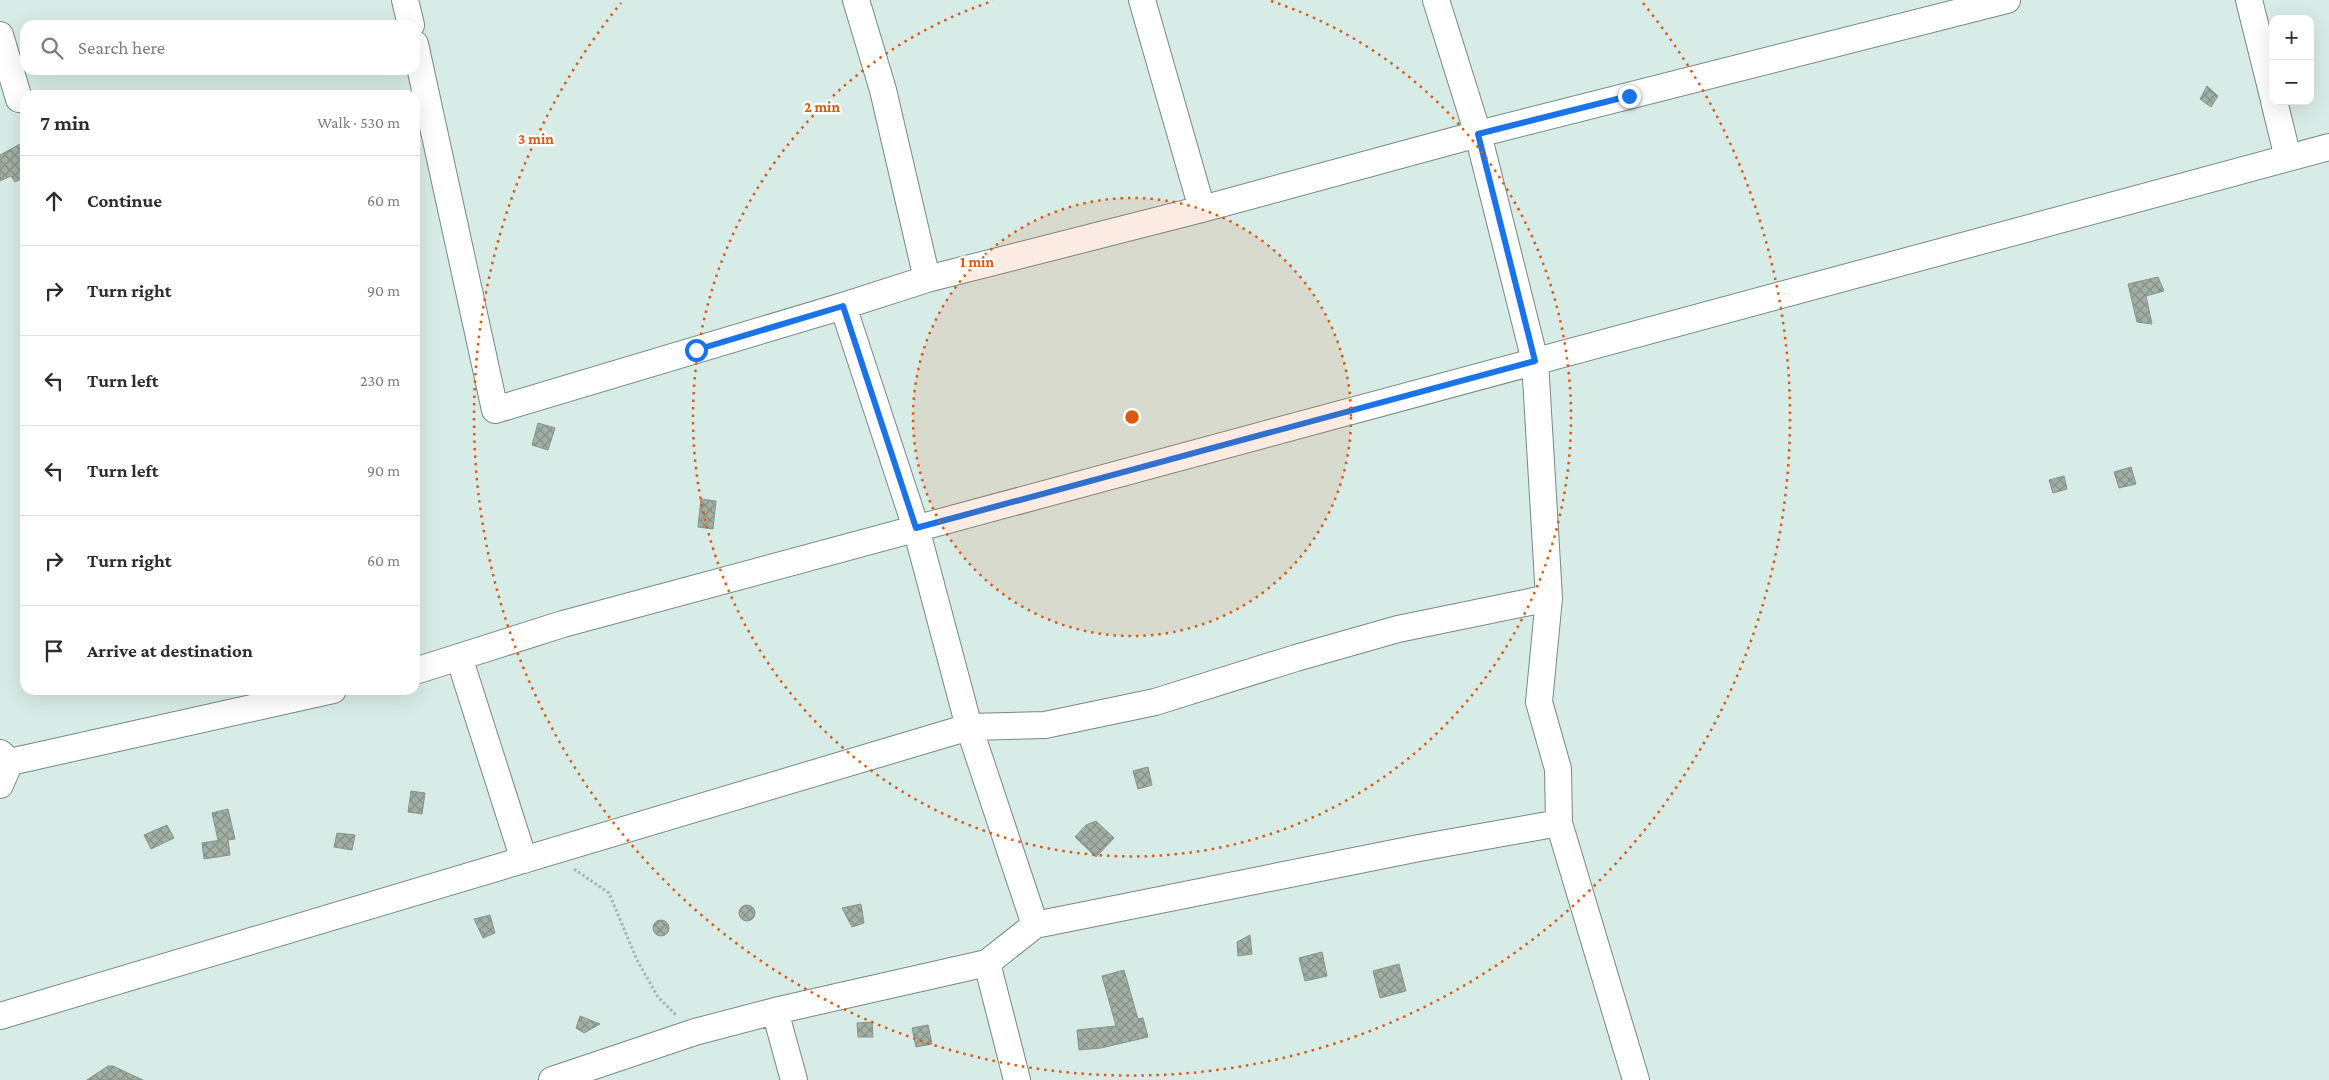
<!DOCTYPE html>
<meta charset="utf-8">
<style>
body{margin:0;font-family:"Crimson Pro",serif;background:#f7f7f7;color:#2b2b33}
.controls{position:absolute;right:15px;top:15px;display:grid;overflow:hidden;border-radius:10px;box-shadow:0 5px 20px #0002}
.controls button{width:45px;height:45px;display:grid;place-items:center;padding:0;border:0;border-bottom:1px solid #e1e1e2;background:#fff;color:#2b2b33;font:25px sans-serif}
.stop{position:absolute;width:15px;height:15px;margin:-11px;border:4px solid #1a73e8;border-radius:50%;background:#fff}
.stop.end{background:#1a73e8;border-color:#fff;box-shadow:0 1px 5px #0008}
.list{margin:0;padding:0;list-style:none}
h2{display:flex;justify-content:space-between;align-items:center;height:65px;margin:0;padding:0 20px;font-size:21px}
h2 small{font-size:16px;font-weight:400;color:#7c7c81}
.list li{display:grid;grid-template-columns:32px 1fr auto;gap:15px;align-items:center;box-sizing:border-box;height:90px;padding:0 20px;border-top:1px solid #e1e1e2}
.list b{display:block;font-size:19px;white-space:nowrap}
.list em{font-size:16px;font-style:normal;color:#7c7c81}
.icon{flex:none;width:28px;height:28px;fill:none;stroke:currentColor;stroke-width:2;stroke-linecap:round;stroke-linejoin:round}
.map{position:relative;flex:none;width:2329px;height:1080px;overflow:hidden}
.search{position:absolute;background:#fff;box-shadow:0 5px 20px #0002;left:20px;top:20px;width:400px;height:55px;display:flex;align-items:center;gap:12px;box-sizing:border-box;padding:0 18px;border-radius:15px;color:#7c7c81;font-size:19px}
.panel{position:absolute;background:#fff;box-shadow:0 5px 20px #0002;left:20px;top:90px;width:400px;height:605px;border-radius:15px}
.map>svg:first-child{display:block}
</style>
<div class="map">
<svg width="2329" height="1080" viewBox="0 0 2329 1080">
<defs>
<pattern id="building-cross-hatch" width="8" height="8" patternUnits="userSpaceOnUse" patternTransform="scale(1.25)"><rect width="8" height="8" fill="#a2afa4"/><path d="M0 0l8 8M0 8l8-8" fill="none" stroke="#859087"/></pattern>
</defs>
<rect width="100%" height="100%" fill="#d8ece7"/>
<path fill="url(#building-cross-hatch)" stroke="#87948a" d="M2207,86L2218,96L2211,107L2200,99Z
M20,144L25,151V177L15,182L11,176L0,181V155Z
M2158,277L2164,291L2146,296L2152,324L2137,322L2128,284Z
M538,423L555,428L548,450L532,445Z
M2131,467L2136,484L2119,488L2114,472Z
M2064,476L2067,489L2053,493L2049,480Z
M701,499L716,501L713,529L698,527Z
M1148,767L1152,785L1138,789L1133,771Z
M411,791L425,793L422,814L408,812Z
M228,809L235,839L228,840L230,855L204,859L202,843L221,840H218L212,813Z
M1096,821L1114,838L1096,857L1075,837L1086,825Z
M167,825L174,838L151,849L144,835Z
M337,833L355,835L352,850L334,847Z
M861,904L864,923L852,927L842,908Z
M739 913a8 8 0 1 1 16 0a8 8 0 1 1-16 0Z
M490,915L495,933L483,938L474,919Z
M653 928a8 8 0 1 1 16 0a8 8 0 1 1-16 0Z
M1250,935L1252,954L1238,956L1237,942Z
M1322,952L1327,976L1305,981L1299,958Z
M1399,964L1406,991L1380,998L1373,971Z
M1124,970L1138,1019L1143,1018L1148,1037L1101,1048L1079,1050L1077,1030L1116,1026L1102,976Z
M580,1016L600,1024L584,1033L576,1028Z
M872,1022L873,1037H858L857,1023Z
M928,1025L932,1044L916,1047L912,1028Z
M108,1066H113L143,1080H87Z"/>
<g fill="none" stroke-linecap="round" stroke-linejoin="round">
<defs>
<path id="minor" d="M405,0L411,25
M856,0L883,90L927,279
M1142,0L1202,209
M1436,0L1478,134L2007,0
M2249,0L2273,96
M0,35L19,99
M415,44L495,410L843,306L927,279L1202,209L1478,134L1535,361L1549,598L1539,702L1558,769L1559,823L1636,1080
M2274,101L2288,158
M843,306L916,528L969,727L1035,925
M459,657L524,860
M415,671L563,624L2329,147
M0,753L10,762L333,690
M0,785L10,762
M987,963L1017,1080
M775,1011L794,1080
M0,1016L969,727L1045,725L1155,702L1296,658L1398,629L1549,598
M552,1080L695,1032L775,1011L987,963L1035,925L1419,848L1559,823"/>
</defs>
<use href="#minor" stroke="#768984" stroke-width="28"/>
<path stroke="#a4b4b0" stroke-width="3" stroke-dasharray="2.5 2.5" stroke-linecap="butt" d="M574,869L609,893L637,960L658,997L676,1015"/>
<use href="#minor" stroke="#fff" stroke-width="26"/>
</g>
<g fill="none" stroke-linecap="round" stroke-linejoin="round">
<path stroke="#1a73e8" stroke-width="6" d="M696,350L843,306L916,528L1535,361L1478,134L1629,96"/>
</g>
<circle cx="1132" cy="417" r="219" fill="#df580e" fill-opacity=".12"/>
<g fill="none" stroke="#df580e" stroke-width="2.5" stroke-dasharray="2.5 5">
<circle cx="1132" cy="417" r="219"/>
<path d="M1271 1A439 439 0 1 1 993 1"/>
<path d="M1643 3A658 658 0 1 1 621 3"/>
</g>
<circle cx="1132" cy="417" r="8" fill="#df580e" stroke="#fff" stroke-width="2.5"/>
<g font-size="15" text-anchor="middle" font-weight="bold" fill="#df580e" stroke="#fff" stroke-width="4.5" stroke-linejoin="round" paint-order="stroke">
<text x="822" y="112">2 min</text>
<text x="536" y="144">3 min</text>
<text x="977" y="267">1 min</text>
</g>
</svg>
<div class="controls">
<button>+</button>
<button>−</button>
</div>
<div class="stop" style="left:696px;top:350px"></div>
<div class="stop end" style="left:1629px;top:96px"></div>
<div class="search"><svg class="icon" aria-label="search" viewBox="0 0 24 24"><circle cx="10" cy="10" r="6"/><path d="M15 15l6 6"/></svg>Search here</div>
<section class="panel">
<h2>7 min<small>Walk · 530 m</small></h2>
<ul class="list">
<li><svg class="icon" aria-label="ahead" viewBox="0 0 24 24"><path d="M12 20V5M6 11l6-6 6 6"/></svg><div><b>Continue</b></div><em>60 m</em></li>
<li><svg class="icon" aria-label="right" viewBox="0 0 24 24"><path d="M7 20v-9h11M14 6l5 5-5 5"/></svg><div><b>Turn right</b></div><em>90 m</em></li>
<li><svg class="icon" aria-label="left" viewBox="0 0 24 24"><path d="M17 20v-9H6M10 6l-5 5 5 5"/></svg><div><b>Turn left</b></div><em>230 m</em></li>
<li><svg class="icon" aria-label="left" viewBox="0 0 24 24"><path d="M17 20v-9H6M10 6l-5 5 5 5"/></svg><div><b>Turn left</b></div><em>90 m</em></li>
<li><svg class="icon" aria-label="right" viewBox="0 0 24 24"><path d="M7 20v-9h11M14 6l5 5-5 5"/></svg><div><b>Turn right</b></div><em>60 m</em></li>
<li><svg class="icon" aria-label="arrive" viewBox="0 0 24 24"><path d="M6 21V4h12l-3 4 3 4H6"/></svg><div><b>Arrive at destination</b></div></li>
</ul>
</section>
</div>
